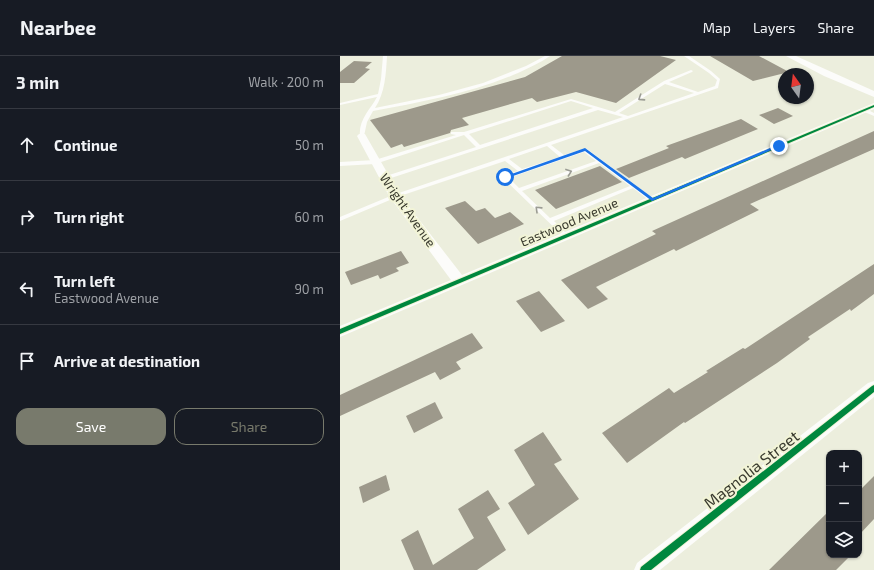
<!DOCTYPE html>
<meta charset="utf-8">
<style>
body{margin:0;font-family:"Exo 2",sans-serif;background:#242831;color:#f1f3f6}
.controls{position:absolute;right:12px;bottom:12px;display:grid;overflow:hidden;border-radius:8px;box-shadow:0 1px 3px #0004}
.controls button{width:36px;height:36px;display:grid;place-items:center;padding:0;border:0;border-bottom:1px solid #363941;background:#171b24;color:#f1f3f6;font:20px sans-serif}
.compass{position:absolute;left:438px;top:12px;width:36px;height:36px;border-radius:50%;background:#171b24;box-shadow:0 1px 3px #0004;rotate:346deg}
.stop{position:absolute;width:12px;height:12px;margin:-9px;border:3px solid #1a73e8;border-radius:50%;background:#fff}
.stop.end{background:#1a73e8;border-color:#fff;box-shadow:0 1px 4px #0008}
.list{margin:0;padding:0;list-style:none}
h2{display:flex;justify-content:space-between;align-items:center;height:52px;margin:0;padding:0 16px;font-size:17px}
h2 small{font-size:13px;font-weight:400;color:#9ea1a6}
.list li{display:grid;grid-template-columns:26px 1fr auto;gap:12px;align-items:center;box-sizing:border-box;height:72px;padding:0 16px;border-top:1px solid #363941}
.list b{display:block;font-size:15px;white-space:nowrap}
.list p{margin:0;font-size:13px;white-space:nowrap;color:#9ea1a6}
.list em{font-size:13px;font-style:normal;color:#9ea1a6}
.actions{display:flex;gap:8px;padding:12px 16px}
.actions a{flex:1;padding:9px 0;border:1px solid #787a6c;border-radius:12px;text-align:center;font-size:14px;color:#787a6c}
.actions .main{background:#787a6c;color:#fff}
.icon{flex:none;width:22px;height:22px;fill:none;stroke:currentColor;stroke-width:2;stroke-linecap:round;stroke-linejoin:round}
.map{position:relative;flex:none;width:534px;height:514px;overflow:hidden}
header{display:flex;align-items:center;gap:24px;box-sizing:border-box;height:56px;padding:0 20px;background:#171b24;border-bottom:1px solid #363941}
header strong{font-size:19px}
nav{display:flex;gap:22px;margin-inline-start:auto;font-size:14px}
main{display:flex}
aside{flex:1;background:#171b24}
.map>svg:first-child{display:block}
</style>
<header>
<strong>Nearbee</strong>
<nav><a>Map</a><a>Layers</a><a>Share</a></nav>
</header>
<main>
<aside>
<h2>3 min<small>Walk · 200 m</small></h2>
<ul class="list">
<li><svg class="icon" aria-label="ahead" viewBox="0 0 24 24"><path d="M12 20V5M6 11l6-6 6 6"/></svg><div><b>Continue</b></div><em>50 m</em></li>
<li><svg class="icon" aria-label="right" viewBox="0 0 24 24"><path d="M7 20v-9h11M14 6l5 5-5 5"/></svg><div><b>Turn right</b></div><em>60 m</em></li>
<li><svg class="icon" aria-label="left" viewBox="0 0 24 24"><path d="M17 20v-9H6M10 6l-5 5 5 5"/></svg><div><b>Turn left</b><p>Eastwood Avenue</p></div><em>90 m</em></li>
<li><svg class="icon" aria-label="arrive" viewBox="0 0 24 24"><path d="M6 21V4h12l-3 4 3 4H6"/></svg><div><b>Arrive at destination</b></div></li>
</ul>
<div class="actions"><a class="main">Save</a><a>Share</a></div>
</aside>
<div class="map">
<svg width="534" height="514" viewBox="0 0 534 514">
<rect width="100%" height="100%" fill="#eceedd"/>
<path fill="#9d998b" d="M222,0H320L336,4L276,47L236,36L197,46L192,42L122,62L129,69L111,74L110,77L64,91L62,88L51,92L30,64L185,21Z
M370,0H419L449,16L413,25Z
M14,5L32,6L25,12L30,13L14,27H0V16Z
M438,52L453,60L434,68L419,59Z
M401,63L418,73L345,103L342,101L289,122L276,113L329,92L326,90Z
M534,75V93L410,148L419,154L336,195L334,193L256,231L268,243L248,253L221,224L316,178L312,175Z
M260,110L282,126L216,153L195,134Z
M125,145L136,155L145,152L155,162L170,156L184,168L138,188L105,152Z
M61,195L69,207L56,212L59,215L40,223L38,219L11,229L5,216Z
M534,208V238L511,255L510,253L468,281L470,283L437,307L345,367L344,366L287,407L262,377L329,332L334,337L368,316L366,315L403,292L405,293Z
M199,235L225,265L201,276L176,245Z
M132,277L143,292L116,306L121,313L100,324L95,316L0,360V339Z
M95,346L103,362L74,377L66,360Z
M203,376L222,404L214,408L239,443L188,479L168,447L195,429L174,394Z
M46,419L50,434L23,447L19,431Z
M534,420V463L519,479V435Z
M148,434L160,453L147,461L166,494L137,514H74L61,484L78,474L93,509L134,482L118,453Z
M489,455V499H511L496,514H429Z"/>
<g fill="none" stroke-linecap="round" stroke-linejoin="round">
<path fill="#fcfcfa" fill-rule="evenodd" d="M43,0H47C46,18 45,37 35,52L99,39L143,27L186,10L205,0H210C200,7 188,12 178,17C132,37 82,46 33,55L27,66L24,80L20,81C18,64 30,54 37,41L0,49V47L38,38L41,23Z
M344,0H349L371,15L380,23L378,32L211,89L224,99L243,93H247L314,143V145H310L293,132L214,165L229,180L228,181H224L163,122V120L178,115L165,105L57,141L0,165V161L53,139L283,61L258,54L45,124L42,122L43,121L136,91L124,79L35,108L0,110V106L35,104L116,79L111,78V76H124L231,43L275,56L324,25L351,14L353,15L352,16L329,26L358,36L375,30L377,24L369,17ZM325,28L354,37L288,60L279,57ZM231,45L253,52L140,89L129,78ZM207,90L220,101L182,113L169,103ZM244,96L256,105L179,132L169,122ZM259,107L290,130L210,162L182,135Z
M522,53H526L534,57V60L522,55Z"/>
<path fill="#fcfcfa" fill-rule="evenodd" d="M446,0H456L534,35V41L484,20Z
M534,47V53L0,281V270L111,224L49,140L17,80L19,78H25L60,139L122,219Z
M534,325V341L320,514H294L297,507L528,327Z"/>
<defs>
<path id="cycleway" d="M534,49V51L0,278V273Z
M534,329V336L311,514H300L301,511L532,330Z"/>
</defs>
<use href="#cycleway" stroke="#f2f4d7" stroke-width="2"/>
<use href="#cycleway" fill="#00873e" fill-rule="evenodd"/>
</g>
<defs><path id="oneway-chevron" d="M-2-3.5L2.5 0L-2 3.5" fill="none" stroke-width="1.6" stroke-linecap="round" stroke-linejoin="round"/></defs>
<g stroke="#9b9c94">
<use href="#oneway-chevron" transform="translate(301 42) rotate(147)"/>
<use href="#oneway-chevron" transform="translate(229 116) rotate(-20)"/>
<use href="#oneway-chevron" transform="translate(198 153) rotate(-136)"/>
</g>
<path fill="#1a73e8" d="M437,89L441,90L312,145L245,95L167,122L163,121L245,92L313,142Z"/>
<g text-anchor="middle" dominant-baseline="central" stroke-width="4" stroke-linejoin="round" paint-order="stroke">
<g font-size="13" fill="#3a3b2f" stroke="#f2f4d7">
<text transform="translate(68 154) rotate(55)">Wright Avenue</text>
<text transform="translate(229 166) rotate(-23)">Eastwood Avenue</text>
</g>
<g font-size="16" fill="#3a3b2f" stroke="#f2f4d7">
<text transform="translate(411 413) rotate(-38)">Magnolia Street</text>
</g>
</g>
</svg>
<div class="controls">
<button>+</button>
<button>−</button>
<button><svg class="icon" aria-label="layers" viewBox="0 0 24 24"><path d="M12 4l9 5-9 5-9-5zM3 14l9 5 9-5"/></svg></button>
</div>
<svg class="compass" viewBox="-18 -18 36 36"><path d="M0-13l5 13h-10z" fill="#e53935"/><path d="M0 13l5-13h-10z" fill="#9ea1a6"/></svg>
<div class="stop" style="left:165px;top:121px"></div>
<div class="stop end" style="left:439px;top:90px"></div>
</div>
</main>
